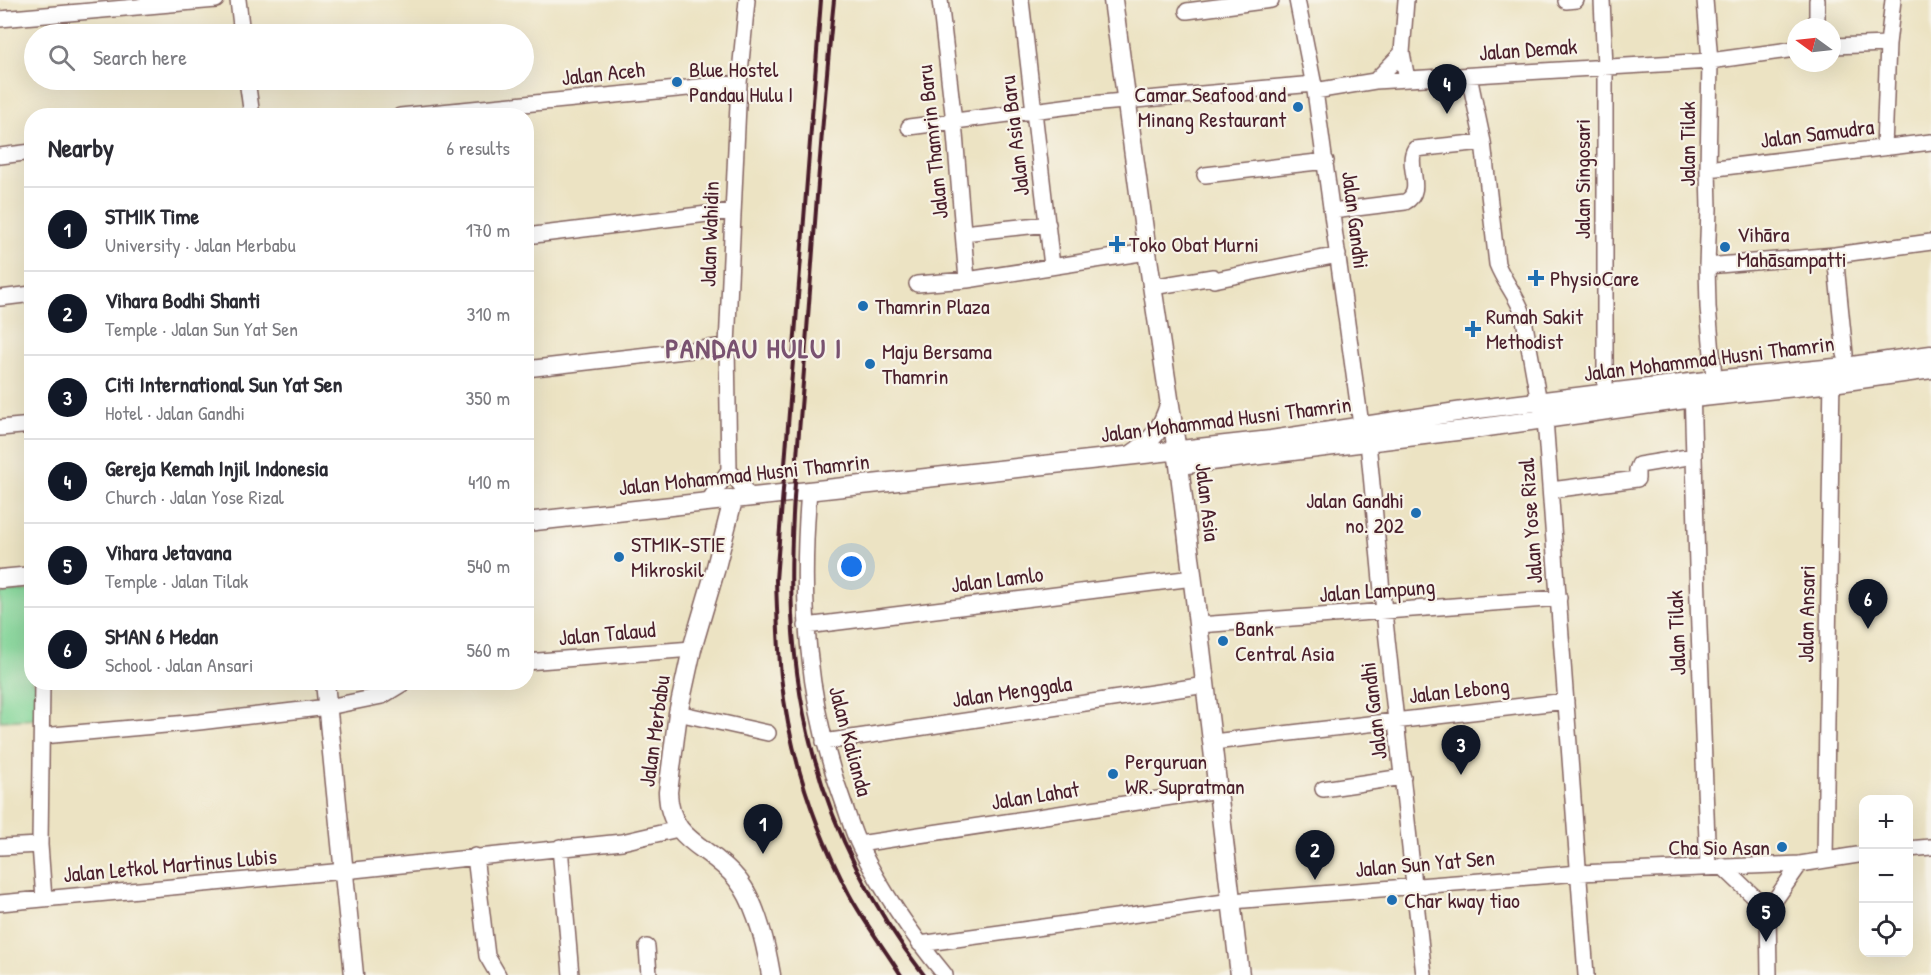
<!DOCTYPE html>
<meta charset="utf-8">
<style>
body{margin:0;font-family:"Patrick Hand",sans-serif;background:#f7f7f7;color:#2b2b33}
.controls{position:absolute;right:18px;bottom:18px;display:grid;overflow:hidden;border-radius:12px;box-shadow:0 6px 24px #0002}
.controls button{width:54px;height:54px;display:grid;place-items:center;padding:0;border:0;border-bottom:2px solid #e1e1e2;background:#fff;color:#2b2b33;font:30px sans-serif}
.compass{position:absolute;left:1787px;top:18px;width:54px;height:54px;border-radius:50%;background:#fff;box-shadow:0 6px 24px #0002;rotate:285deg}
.you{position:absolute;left:852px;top:567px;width:21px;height:21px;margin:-15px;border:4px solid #fff;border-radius:50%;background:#1a73e8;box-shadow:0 0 0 9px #1a73e833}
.badge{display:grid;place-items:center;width:39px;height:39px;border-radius:50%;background:#111827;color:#fff;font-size:20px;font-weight:700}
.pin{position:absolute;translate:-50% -50px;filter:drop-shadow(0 2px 3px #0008)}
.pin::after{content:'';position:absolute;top:32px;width:21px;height:18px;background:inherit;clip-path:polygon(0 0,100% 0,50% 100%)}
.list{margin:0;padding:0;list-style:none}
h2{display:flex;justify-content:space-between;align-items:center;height:78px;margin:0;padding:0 24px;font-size:26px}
h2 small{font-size:20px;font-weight:400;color:#7c7c81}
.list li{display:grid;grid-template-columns:39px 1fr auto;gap:18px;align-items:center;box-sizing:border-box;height:84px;padding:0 24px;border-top:2px solid #e1e1e2}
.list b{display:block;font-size:22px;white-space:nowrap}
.list p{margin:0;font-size:20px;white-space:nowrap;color:#7c7c81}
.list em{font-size:20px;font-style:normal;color:#7c7c81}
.icon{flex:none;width:33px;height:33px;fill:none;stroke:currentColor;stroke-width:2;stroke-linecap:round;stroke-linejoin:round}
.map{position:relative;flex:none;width:1931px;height:975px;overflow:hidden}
.search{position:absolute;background:#fff;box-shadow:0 6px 24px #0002;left:24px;top:24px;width:510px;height:66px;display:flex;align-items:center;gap:15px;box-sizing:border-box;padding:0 21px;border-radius:33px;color:#7c7c81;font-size:22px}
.panel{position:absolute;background:#fff;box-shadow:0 6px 24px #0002;left:24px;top:108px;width:510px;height:582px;border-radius:24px}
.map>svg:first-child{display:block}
</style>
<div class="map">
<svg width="1931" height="975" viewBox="0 0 1931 975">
<rect width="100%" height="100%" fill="#f7f3e8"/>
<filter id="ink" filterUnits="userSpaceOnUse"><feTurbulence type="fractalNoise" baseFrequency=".0167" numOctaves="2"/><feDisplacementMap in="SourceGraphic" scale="12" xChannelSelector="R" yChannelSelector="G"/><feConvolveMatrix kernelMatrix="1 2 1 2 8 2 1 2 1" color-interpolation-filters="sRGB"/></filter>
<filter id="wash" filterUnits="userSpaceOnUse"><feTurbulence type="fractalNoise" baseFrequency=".008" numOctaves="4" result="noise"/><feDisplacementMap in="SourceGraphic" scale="24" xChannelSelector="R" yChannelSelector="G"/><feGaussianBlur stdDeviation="1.35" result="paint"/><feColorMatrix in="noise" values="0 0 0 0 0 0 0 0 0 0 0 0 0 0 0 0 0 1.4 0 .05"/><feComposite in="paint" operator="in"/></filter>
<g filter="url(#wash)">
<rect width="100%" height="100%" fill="#ece3c3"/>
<path fill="#82d598" stroke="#667a62" stroke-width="1.5" d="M31,590L32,682L37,683V719L0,721V593Z"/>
</g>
<g filter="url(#ink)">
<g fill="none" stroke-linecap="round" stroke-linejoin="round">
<defs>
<path id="minor" d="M238,0L242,34
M940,0L954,122L967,280
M1021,0L1052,266
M1297,0L1315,91L1361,425
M1406,0L1402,53L1407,79
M1602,0L1605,67V395
M1705,0L1710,61L1708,169L1709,209L1707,266L1708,307L1715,389
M1817,0V27
M1566,1L1576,0
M1187,11L1271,0
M0,19L216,0
M1832,46L1888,44
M1469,76L1483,142L1497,264C1504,282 1517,296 1523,314L1539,402L1545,419L1586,975
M247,80L252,116
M1375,81L1402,53
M1315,91L1375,81L1710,61L1796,49
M400,116L739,83
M909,127L1079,105L1314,84
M1884,147L1888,44L1893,0
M0,156L32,152
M1708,169L1931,142
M1205,175L1326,161
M1332,211L1405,202C1426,191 1405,165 1415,149L1483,142
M963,233L1048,224
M526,236L732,211
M1835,255L1845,354
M1707,266L1835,255L1931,242
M917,284L967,280L1147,252
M1152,287L1213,277L1214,280L1219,279L1338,255
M0,298L32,294
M526,369L727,346
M1692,387L1698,601L1708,867
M0,428L32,425
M1368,442L1384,612L1424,975
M729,470L751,498
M1551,490L1637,479V470L1639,465L1694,456
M809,491C800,599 806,702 844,804C849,818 853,833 860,847C883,893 912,935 945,975
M708,502L729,470L727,346L739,83L747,0
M1199,625L1559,598
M806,626L1193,578
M526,662L692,649
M678,713L768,733
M42,736L199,722L328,707L382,696L405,682
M824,742L1206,685
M1213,742L1566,701
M1323,789L1403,777
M859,844L1218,790
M40,845L44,899
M0,847L40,845L42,682
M560,847L571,975
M1908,849L1931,847
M475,856L487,956L498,975
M1825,859L1832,372
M1722,866L1768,910
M0,903L344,871L622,842L678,829
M920,944L1232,901L1579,873L1800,864L1864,854
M647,947L649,975
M1769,975L1768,910L1800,864"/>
<path id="major" d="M1113,0L1147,252L1179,465L1240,975
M1131,455C1151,442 1162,429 1169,405
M1179,465L1473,429L1693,398L1832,383L1931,369
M733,500L715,571L692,649L678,713L668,792C669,843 710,845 737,879C757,903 766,945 771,975
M526,522L1271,440L1470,410L1714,380L1845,367L1931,355
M0,579L32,576
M325,682L354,975"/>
</defs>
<use href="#minor" stroke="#836460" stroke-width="18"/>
<use href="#major" stroke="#836460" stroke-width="21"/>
<use href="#minor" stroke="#fff" stroke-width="15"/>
<use href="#major" stroke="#fff" stroke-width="18"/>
<path stroke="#4a1f2b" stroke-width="4" d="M821,0L776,580C777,612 778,644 781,676C789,752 814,827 849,894C864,922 884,948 901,975
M834,0C822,114 815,228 806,343C800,433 788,525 792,615C798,749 842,869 924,975"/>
</g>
</g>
<g fill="#1f6fb2" stroke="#f7f3e8" stroke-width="2">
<circle cx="677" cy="82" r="6"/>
<circle cx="1298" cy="107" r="6"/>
<path d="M1114 235h6v6h6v6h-6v6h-6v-6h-6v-6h6z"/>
<circle cx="1725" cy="247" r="6"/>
<path d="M1533 269h6v6h6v6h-6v6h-6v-6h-6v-6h6z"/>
<circle cx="863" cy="306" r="6"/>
<path d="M1470 320h6v6h6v6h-6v6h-6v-6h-6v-6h6z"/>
<circle cx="870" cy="364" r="6"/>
<circle cx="1416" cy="513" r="6"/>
<circle cx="619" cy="557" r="6"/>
<circle cx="1223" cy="641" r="6"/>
<circle cx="1113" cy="774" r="6"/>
<circle cx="1782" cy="847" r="6"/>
<circle cx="1392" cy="900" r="6"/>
</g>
<g text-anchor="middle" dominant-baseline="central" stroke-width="4.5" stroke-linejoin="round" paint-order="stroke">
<g font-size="22" fill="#4a1f2b" stroke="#f7f3e8">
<text transform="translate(1528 49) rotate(-4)">Jalan Demak</text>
<text transform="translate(603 73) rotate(-6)">Jalan Aceh</text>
<text transform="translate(1817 133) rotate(-7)">Jalan Samudra</text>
<text transform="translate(1014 136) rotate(-97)">Jalan Asia Baru</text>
<text transform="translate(932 142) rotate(-96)">Jalan Thamrin Baru</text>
<text transform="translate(1687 144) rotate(-90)">Jalan Tilak</text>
<text transform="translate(1582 179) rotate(-90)">Jalan Singosari</text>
<text transform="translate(1356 220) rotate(83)">Jalan Gandhi</text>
<text transform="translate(709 234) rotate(-88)">Jalan Wahidin</text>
<text transform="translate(1709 358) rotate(-7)">Jalan Mohammad Husni Thamrin</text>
<text transform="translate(1226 419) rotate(-7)">Jalan Mohammad Husni Thamrin</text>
<text transform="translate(744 474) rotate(-6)">Jalan Mohammad Husni Thamrin</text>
<text transform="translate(1208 502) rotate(83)">Jalan Asia</text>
<text transform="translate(1530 521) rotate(-94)">Jalan Yose Rizal</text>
<text transform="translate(997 579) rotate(-7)">Jalan Lamlo</text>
<text transform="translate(1377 590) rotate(-4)">Jalan Lampung</text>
<text transform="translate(1806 614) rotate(-89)">Jalan Ansari</text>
<text transform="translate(607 633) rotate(-5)">Jalan Talaud</text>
<text transform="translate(1676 633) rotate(-92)">Jalan Tilak</text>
<text transform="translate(1459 690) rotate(-6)">Jalan Lebong</text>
<text transform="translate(1012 691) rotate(-8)">Jalan Menggala</text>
<text transform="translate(1373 711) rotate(-97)">Jalan Gandhi</text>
<text transform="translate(654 731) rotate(-82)">Jalan Merbabu</text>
<text transform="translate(851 741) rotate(75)">Jalan Kalianda</text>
<text transform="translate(1035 795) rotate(-9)">Jalan Lahat</text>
<text transform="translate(1425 863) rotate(-5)">Jalan Sun Yat Sen</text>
<text transform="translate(170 865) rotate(-5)">Jalan Letkol Martinus Lubis</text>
</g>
<g font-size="22" fill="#4a1f2b" stroke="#f7f3e8" text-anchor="start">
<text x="689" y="69">Blue Hostel<tspan x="689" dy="25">Pandau Hulu I</tspan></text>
<text x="1286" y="94" text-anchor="end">Camar Seafood and<tspan x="1286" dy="25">Minang Restaurant</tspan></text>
<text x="1737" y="234">Vihāra<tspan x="1737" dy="25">Mahāsampatti</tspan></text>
<text x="1129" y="244">Toko Obat Murni</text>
<text x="1550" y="278">PhysioCare</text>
<text x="875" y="306">Thamrin Plaza</text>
<text x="1486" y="316">Rumah Sakit<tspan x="1486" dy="25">Methodist</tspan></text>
<text x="882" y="351">Maju Bersama<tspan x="882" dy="25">Thamrin</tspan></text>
<text x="1404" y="500" text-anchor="end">Jalan Gandhi<tspan x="1404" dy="25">no. 202</tspan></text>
<text x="631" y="544">STMIK-STIE<tspan x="631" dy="25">Mikroskil</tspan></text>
<text x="1235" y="628">Bank<tspan x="1235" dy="25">Central Asia</tspan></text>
<text x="1125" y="761">Perguruan<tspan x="1125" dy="25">WR. Supratman</tspan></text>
<text x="1770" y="847" text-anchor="end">Cha Sio Asan</text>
<text x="1404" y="900">Char kway tiao</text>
</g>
<g font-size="28" font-weight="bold" letter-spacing="1.5" fill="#795270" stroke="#f7f3e8">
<text x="754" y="348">PANDAU HULU I</text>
</g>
</g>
</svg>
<div class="controls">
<button>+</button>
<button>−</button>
<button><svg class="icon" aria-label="locate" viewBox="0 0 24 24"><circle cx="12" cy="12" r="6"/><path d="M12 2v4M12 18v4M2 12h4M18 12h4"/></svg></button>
</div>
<svg class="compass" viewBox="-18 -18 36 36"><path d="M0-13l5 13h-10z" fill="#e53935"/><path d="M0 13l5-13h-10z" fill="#7c7c81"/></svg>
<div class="you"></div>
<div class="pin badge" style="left:763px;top:854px">1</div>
<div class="pin badge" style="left:1315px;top:880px">2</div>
<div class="pin badge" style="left:1461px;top:775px">3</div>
<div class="pin badge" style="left:1447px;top:114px">4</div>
<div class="pin badge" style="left:1766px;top:942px">5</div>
<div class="pin badge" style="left:1868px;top:629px">6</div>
<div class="search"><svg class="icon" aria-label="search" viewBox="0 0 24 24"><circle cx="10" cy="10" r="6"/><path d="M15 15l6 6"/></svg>Search here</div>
<section class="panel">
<h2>Nearby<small>6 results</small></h2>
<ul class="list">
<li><span class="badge">1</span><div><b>STMIK Time</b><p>University · Jalan Merbabu</p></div><em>170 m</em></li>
<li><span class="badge">2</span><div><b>Vihara Bodhi Shanti</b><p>Temple · Jalan Sun Yat Sen</p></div><em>310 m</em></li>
<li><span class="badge">3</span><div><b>Citi International Sun Yat Sen</b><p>Hotel · Jalan Gandhi</p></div><em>350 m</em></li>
<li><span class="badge">4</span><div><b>Gereja Kemah Injil Indonesia</b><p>Church · Jalan Yose Rizal</p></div><em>410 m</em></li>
<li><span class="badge">5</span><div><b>Vihara Jetavana</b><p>Temple · Jalan Tilak</p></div><em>540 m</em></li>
<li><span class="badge">6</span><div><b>SMAN 6 Medan</b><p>School · Jalan Ansari</p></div><em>560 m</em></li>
</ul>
</section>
</div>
